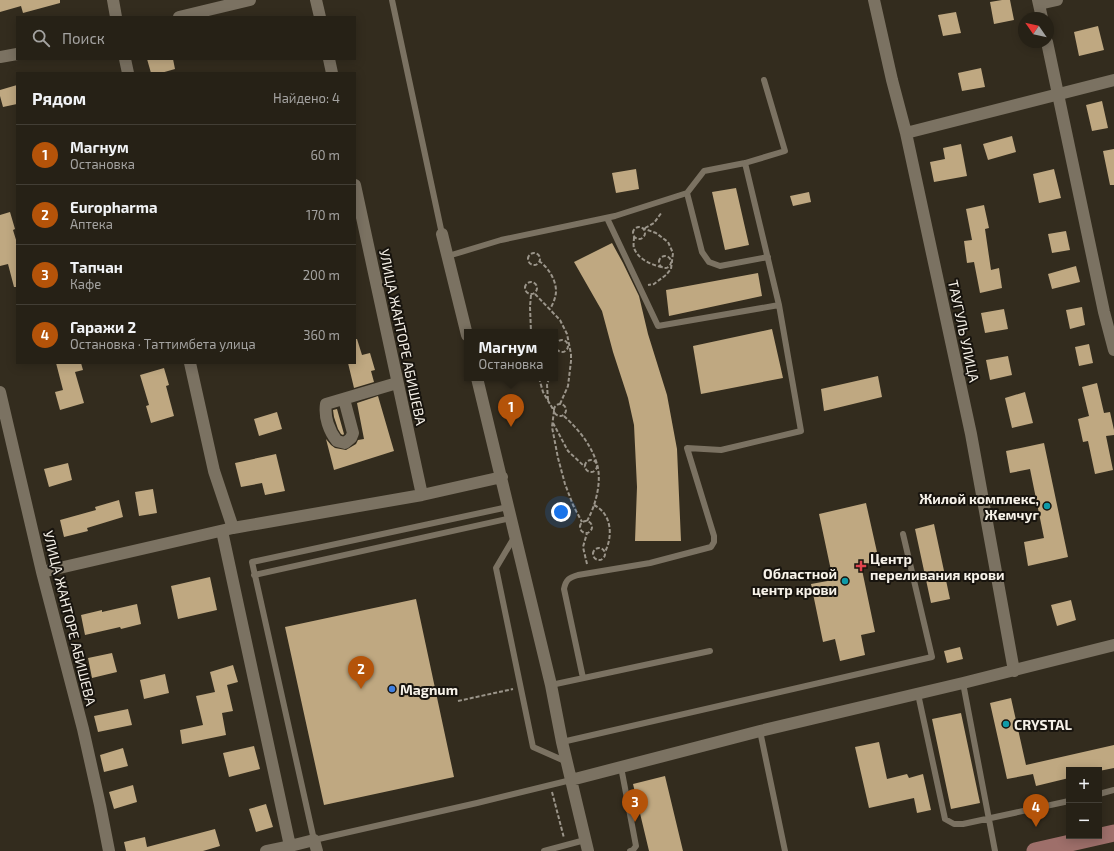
<!DOCTYPE html>
<html lang="ru">
<meta charset="utf-8">
<style>
body{margin:0;font-family:"Exo 2",sans-serif;background:#322e23;color:#f1f3f6}
.controls{position:absolute;right:12px;bottom:12px;display:grid;overflow:hidden;border-radius:0px;box-shadow:0 2px 10px #0003}
.controls button{width:36px;height:36px;display:grid;place-items:center;padding:0;border:0;border-bottom:1px solid #423e35;background:#262116;color:#f1f3f6;font:20px sans-serif}
.compass{position:absolute;left:1018px;top:12px;width:36px;height:36px;border-radius:50%;background:#262116;box-shadow:0 2px 10px #0003;rotate:304deg}
.you{position:absolute;left:561px;top:512px;width:14px;height:14px;margin:-10px;border:3px solid #fff;border-radius:50%;background:#1a73e8;box-shadow:0 0 0 6px #1a73e833}
.badge{display:grid;place-items:center;width:26px;height:26px;border-radius:50%;background:#b45309;color:#fff;font-size:13px;font-weight:700}
.pin{position:absolute;translate:-50% -33px;filter:drop-shadow(0 1px 2px #0008)}
.pin::after{content:'';position:absolute;top:21px;width:14px;height:12px;background:inherit;clip-path:polygon(0 0,100% 0,50% 100%)}
.popup{position:absolute;left:464px;top:329px;width:94px;height:52px;box-sizing:border-box;display:grid;place-content:center;border-radius:0px;background:#262116;filter:drop-shadow(0 1px 3px #0005);font-size:13px;white-space:nowrap;color:#a4a3a1}
.popup b{font-size:15px;color:#f1f3f6}
.popup::after{content:'';position:absolute;left:50%;top:100%;margin-left:-8px;border:8px solid transparent;border-top-color:#262116}
.list{margin:0;padding:0;list-style:none}
h2{display:flex;justify-content:space-between;align-items:center;height:52px;margin:0;padding:0 16px;font-size:17px}
h2 small{font-size:13px;font-weight:400;color:#a4a3a1}
.list li{display:grid;grid-template-columns:26px 1fr auto;gap:12px;align-items:center;box-sizing:border-box;height:60px;padding:0 16px;border-top:1px solid #423e35}
.list b{display:block;font-size:15px;white-space:nowrap}
.list p{margin:0;font-size:13px;white-space:nowrap;color:#a4a3a1}
.list em{font-size:13px;font-style:normal;color:#a4a3a1}
.icon{flex:none;width:22px;height:22px;fill:none;stroke:currentColor;stroke-width:2;stroke-linecap:round;stroke-linejoin:round}
.map{position:relative;flex:none;width:1114px;height:851px;overflow:hidden}
.search{position:absolute;background:#262116;box-shadow:0 2px 10px #0003;left:16px;top:16px;width:340px;height:44px;display:flex;align-items:center;gap:10px;box-sizing:border-box;padding:0 14px;border-radius:0px;color:#a4a3a1;font-size:15px}
.panel{position:absolute;background:#262116;box-shadow:0 2px 10px #0003;left:16px;top:72px;width:340px;height:292px;border-radius:0px}
.map>svg:first-child{display:block}
</style>
<div class="map">
<svg width="1114" height="851" viewBox="0 0 1114 851">
<rect width="100%" height="100%" fill="#332c1e"/>
<path fill="#bfa881" d="M0,0H60V3L23,13L21,6L0,12Z
M1002,0H1010L1014,20L994,24L990,2Z
M956,12L961,33L943,36L938,15Z
M1098,26L1104,50L1079,56L1074,32Z
M147,59H173L175,69L161,73H151Z
M981,68L985,87L962,91L958,73Z
M17,85V104L3,107L0,96V90Z
M1102,101L1108,128L1092,131L1086,105Z
M1012,136L1016,152L988,160L983,144Z
M961,144L967,176L934,182L930,162L945,159L943,148Z
M1114,149V185H1110L1103,151Z
M636,169L639,189L616,193L612,173Z
M1054,169L1061,198L1039,203L1033,174Z
M736,188L749,245L725,250L712,192Z
M809,192L811,202L793,206L790,196Z
M984,205L989,228L985,229L991,270L999,268L1002,288L980,293L974,262L967,263L964,241L972,240L966,209Z
M10,212L15,229L13,230L17,243V287H14L8,264L0,266V215Z
M1066,231L1070,250L1052,253L1048,234Z
M612,243L623,263L639,296L648,334L667,395L677,449L681,541H635L637,487L634,425L628,398L613,352L602,311L574,262Z
M1076,266L1080,282L1052,289L1048,274Z
M758,273L762,296L669,316L666,290Z
M1082,307L1085,325L1070,329L1066,310Z
M1004,309L1008,329L985,333L981,313Z
M772,329L783,378L701,394L693,346Z
M355,339H357L362,355L370,353L375,370L371,371L374,382L354,388L348,363H355Z
M1089,344L1093,363L1079,366L1075,347Z
M1008,356L1012,375L990,380L986,360Z
M56,363H81L83,370L75,372L84,403L60,410L55,392L63,390Z
M164,368L169,385L166,386L174,416L151,423L146,406L149,405L140,375Z
M878,376L882,397L824,411L821,389Z
M1097,383L1104,413L1110,412L1114,430V435L1106,436L1113,470L1095,474L1088,441L1083,442L1078,419L1089,416L1082,387Z
M1025,392L1033,423L1012,428L1005,398Z
M378,396L394,451L334,470L326,439L331,445L335,448L346,450L356,444L358,440L364,439L357,403Z
M337,409L344,434L343,435L341,434L338,429L334,417L333,410Z
M277,412L282,429L259,436L254,419Z
M1044,443L1068,557L1028,566L1024,542L1044,538L1030,469L1010,473L1006,451Z
M276,454L285,491L265,495L262,483L241,487L235,463Z
M68,463L72,480L49,487L44,469Z
M153,489L157,513L139,516L135,492Z
M119,500L123,517L87,528L88,531L64,537L60,520L96,510L95,507Z
M866,503L879,561L861,565L875,632L861,635L865,655L840,661L835,639L823,642L811,584L833,580L819,514Z
M934,524L950,599L931,603L915,529Z
M210,577L217,610L178,619L171,586Z
M416,599L454,777L324,805L285,627Z
M1071,600L1076,620L1057,626L1051,605Z
M137,604L141,624L121,629L120,627L85,635L81,615L102,610V612Z
M960,647L963,659L947,663L944,651Z
M112,653L117,672L92,678L88,658Z
M233,665L238,682L227,685L233,711L222,713L226,735L182,744L180,730L203,725L196,696L215,692L210,672Z
M165,674L169,693L144,699L140,680Z
M1011,698L1026,765L1114,745V768L1099,771V770H1069V778L1036,786L1033,774L1007,779L990,703Z
M128,709L132,725L98,732L94,716Z
M961,713L980,803L951,809L932,719Z
M879,742L887,779L907,774L909,778L923,774L931,810L917,813L914,798L869,808L855,747Z
M254,746L260,769L229,777L223,753Z
M123,748L128,766L104,772L100,755Z
M665,776L683,851H649L633,784Z
M133,785L137,802L114,809L109,792Z
M266,804L273,827L256,832L249,809Z
M215,829L220,846L203,851H126L124,842L145,837L147,847Z"/>
<g fill="none" stroke-linecap="round" stroke-linejoin="round">
<path stroke="#9b958a" stroke-width="2" stroke-dasharray="4 2" stroke-linecap="butt" d="M633 233a6 6 0 1 1 12 0a6 6 0 1 1-12 0Z
M642,228L656,233L668,242L673,253L671,269L666,275L654,284L648,285
M645,228L654,223L662,212
M634,237C634,241 633,245 634,248C638,259 650,264 661,267
M528 259a6 6 0 1 1 12 0a6 6 0 1 1-12 0Z
M659 262a6 6 0 1 1 12 0a6 6 0 1 1-12 0Z
M539,261C548,267 556,280 556,291C556,297 553,304 550,309
M525 288a6 6 0 1 1 12 0a6 6 0 1 1-12 0Z
M535,294L560,320L567,334L571,354V361L568,386L560,404
M531,295L530,307L531,332
M556 346a6 6 0 1 1 12 0a6 6 0 1 1-12 0Z
M555,356L558,350
M539,378L543,392L554,411L552,427L558,458L565,484L573,505L582,522
M548,400L547,385L549,378
M554 410a6 6 0 1 1 12 0a6 6 0 1 1-12 0Z
M564,416C578,429 591,444 597,464C602,481 596,505 587,521
M553,423L568,451L585,467
M585 466a6 6 0 1 1 12 0a6 6 0 1 1-12 0Z
M594,505C612,514 613,536 605,552
M580 527a6 6 0 1 1 12 0a6 6 0 1 1-12 0Z
M593 554a6 6 0 1 1 12 0a6 6 0 1 1-12 0Z
M587,564L583,547L587,533
M458,701L513,689
M552,792L564,838"/>
<path stroke="#7b7262" stroke-width="6" d="M392,0L442,234
M687,193L702,252L709,262L720,266L768,257
M607,218L658,326L779,305
M448,256L501,240L615,216L687,193L704,171L745,163L785,151L764,80
M508,507L252,562L314,840L477,803L571,780
M515,536L496,568L533,747L567,762
M254,575L511,518
M583,678L564,589C566,579 569,578 578,575L650,563L711,547L714,542V536L687,448L721,450L801,431L779,305L745,163
M963,683L995,851
M551,685L710,651
M918,694L945,819L954,824H963L1069,801
M760,731L785,851
M562,742L932,657L903,534
M621,767L636,846L633,850L630,851
M1099,794L1114,790
M544,851L585,840"/>
<path stroke="#7b7262" stroke-width="12" d="M113,0L116,17
M316,0L320,17
M874,0L892,80L906,133L971,434L1014,671
M1038,0L1042,18
M1039,4L1057,0
M179,17L250,0
M1047,42L1104,312L1114,350
M0,57L17,54
M125,59L128,73
M329,59L332,73
M906,133L1114,80
M355,185L422,495
M442,234L467,335
M190,363L214,471L233,528
M477,378L551,685L562,742L588,851
M0,392L42,572L83,729L100,805L109,851
M344,399L353,433L351,438L345,443L337,441C329,431 324,417 326,404L397,383
M222,531L290,846L266,851
M42,572L233,528L422,495L502,477
M571,780L760,731L963,683L1114,645
M290,846L314,840L317,851"/>
<path stroke="#9e6f6a" stroke-width="17" d="M1035,851L1114,833"/>
</g>
<g fill="#0f9aa8" stroke="#18140e" stroke-width="1.5">
<circle cx="1047" cy="506" r="4"/>
<circle cx="845" cy="581" r="4"/>
<circle cx="1006" cy="724" r="4"/>
</g>
<path fill="#e0444e" stroke="#18140e" stroke-width="1.5" d="M859 560h4v4h4v4h-4v4h-4v-4h-4v-4h4z"/>
<circle fill="#3f7fe0" stroke="#18140e" stroke-width="1.5" cx="392" cy="689" r="4"/>
<g text-anchor="middle" dominant-baseline="central" stroke-width="4" stroke-linejoin="round" paint-order="stroke">
<g font-size="14" fill="#f7f2e9" stroke="#18140e">
<text transform="translate(964 331) rotate(78)">ТАУГУЛЬ УЛИЦА</text>
<text transform="translate(403 337) rotate(78)">УЛИЦА ЖАНТОРЕ АБИШЕВА</text>
<text transform="translate(70 618) rotate(76)">УЛИЦА ЖАНТОРЕ АБИШЕВА</text>
</g>
<g font-size="14" font-weight="bold" fill="#f7f2e9" stroke="#18140e" text-anchor="start">
<text x="1039" y="498" text-anchor="end">Жилой комплекс,<tspan x="1039" dy="16">Жемчуг</tspan></text>
<text x="870" y="558">Центр<tspan x="870" dy="16">переливания крови</tspan></text>
<text x="837" y="573" text-anchor="end">Областной<tspan x="837" dy="16">центр крови</tspan></text>
<text x="400" y="689">Magnum</text>
<text x="1014" y="724">CRYSTAL</text>
</g>
</g>
</svg>
<div class="controls">
<button>+</button>
<button>−</button>
</div>
<svg class="compass" viewBox="-18 -18 36 36"><path d="M0-13l5 13h-10z" fill="#e53935"/><path d="M0 13l5-13h-10z" fill="#a4a3a1"/></svg>
<div class="you"></div>
<div class="pin badge" style="left:511px;top:427px">1</div>
<div class="popup"><b>Магнум</b>Остановка</div>
<div class="pin badge" style="left:361px;top:689px">2</div>
<div class="pin badge" style="left:635px;top:822px">3</div>
<div class="pin badge" style="left:1036px;top:827px">4</div>
<div class="search"><svg class="icon" aria-label="search" viewBox="0 0 24 24"><circle cx="10" cy="10" r="6"/><path d="M15 15l6 6"/></svg>Поиск</div>
<section class="panel">
<h2>Рядом<small>Найдено: 4</small></h2>
<ul class="list">
<li><span class="badge">1</span><div><b>Магнум</b><p>Остановка</p></div><em>60 m</em></li>
<li><span class="badge">2</span><div><b>Europharma</b><p>Аптека</p></div><em>170 m</em></li>
<li><span class="badge">3</span><div><b>Тапчан</b><p>Кафе</p></div><em>200 m</em></li>
<li><span class="badge">4</span><div><b>Гаражи 2</b><p>Остановка · Таттимбета улица</p></div><em>360 m</em></li>
</ul>
</section>
</div>
